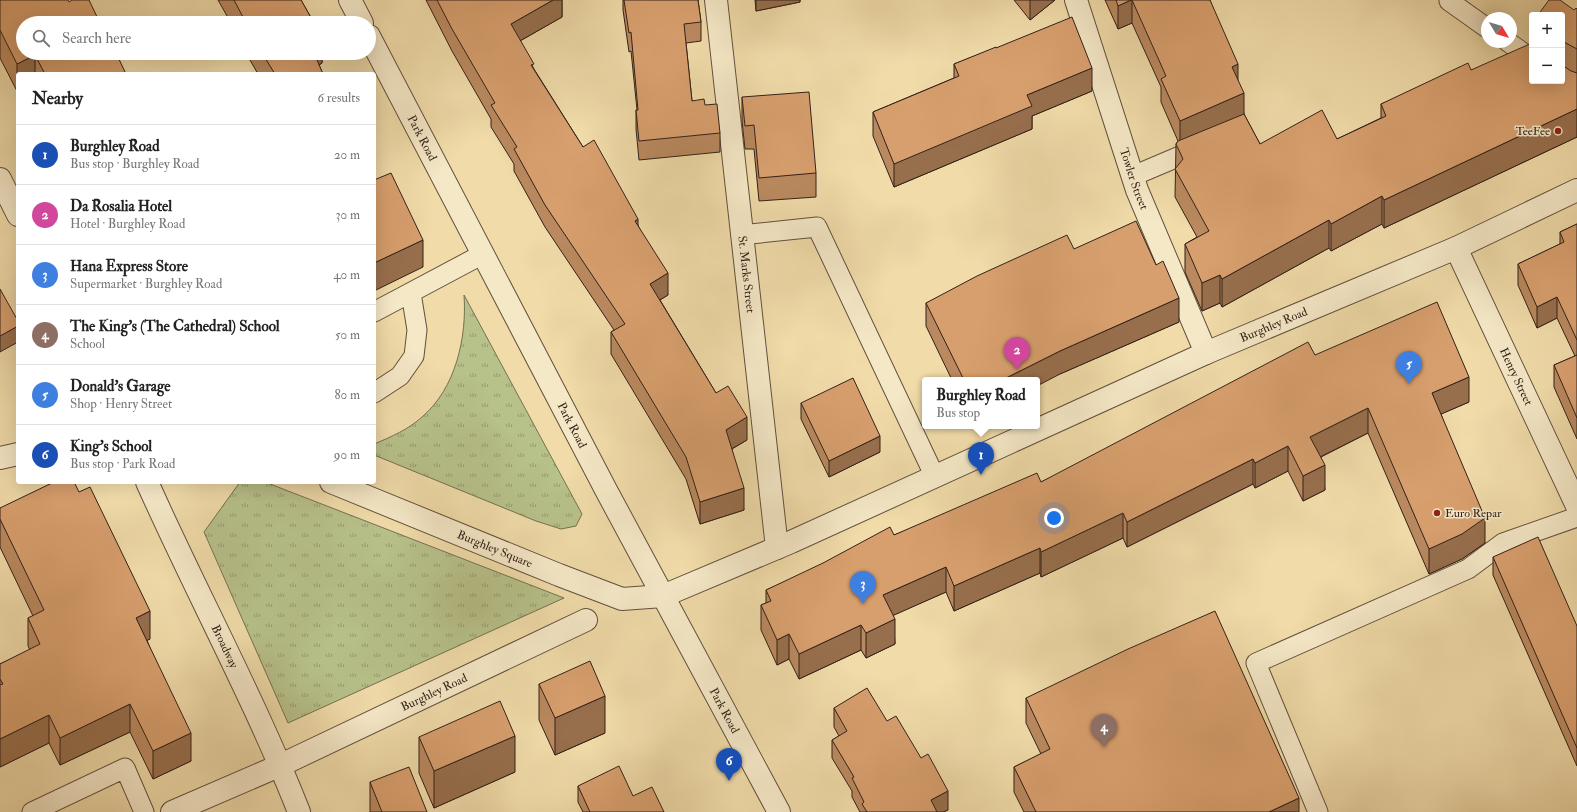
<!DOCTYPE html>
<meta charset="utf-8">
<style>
body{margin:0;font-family:"IM FELL Double Pica",serif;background:#f6f6f6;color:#222}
.controls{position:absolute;right:12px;top:12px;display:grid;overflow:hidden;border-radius:4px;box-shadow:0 4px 16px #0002}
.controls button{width:36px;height:36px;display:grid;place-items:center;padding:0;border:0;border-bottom:1px solid #e0e0e0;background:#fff;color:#222;font:20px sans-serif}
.compass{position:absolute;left:1481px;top:12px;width:36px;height:36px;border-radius:50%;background:#fff;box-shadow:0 4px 16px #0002;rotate:128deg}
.you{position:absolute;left:1054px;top:518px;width:14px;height:14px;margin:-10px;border:3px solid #fff;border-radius:50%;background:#1a73e8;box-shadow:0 0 0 6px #1a73e833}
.badge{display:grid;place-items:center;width:26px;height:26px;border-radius:50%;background:#8f2418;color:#fff;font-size:13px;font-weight:700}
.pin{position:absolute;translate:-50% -33px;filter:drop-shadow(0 1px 2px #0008)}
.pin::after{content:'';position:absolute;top:21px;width:14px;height:12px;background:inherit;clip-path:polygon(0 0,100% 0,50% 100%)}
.popup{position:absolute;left:922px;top:377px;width:118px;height:52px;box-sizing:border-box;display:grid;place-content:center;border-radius:4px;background:#fff;filter:drop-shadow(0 1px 3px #0005);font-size:13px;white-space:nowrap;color:#767676}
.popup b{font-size:15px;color:#222}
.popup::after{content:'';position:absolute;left:50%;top:100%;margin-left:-8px;border:8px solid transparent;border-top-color:#fff}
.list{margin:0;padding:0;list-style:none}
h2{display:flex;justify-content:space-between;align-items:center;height:52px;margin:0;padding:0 16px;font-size:17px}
h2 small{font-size:13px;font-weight:400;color:#767676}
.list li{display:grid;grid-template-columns:26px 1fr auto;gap:12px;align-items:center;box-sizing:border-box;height:60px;padding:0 16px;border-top:1px solid #e0e0e0}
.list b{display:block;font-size:15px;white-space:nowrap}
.list p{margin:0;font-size:13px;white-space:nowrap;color:#767676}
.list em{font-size:13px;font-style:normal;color:#767676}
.icon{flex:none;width:22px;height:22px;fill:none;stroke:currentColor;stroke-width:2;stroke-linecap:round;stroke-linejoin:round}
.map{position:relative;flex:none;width:1577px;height:812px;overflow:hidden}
.search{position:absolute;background:#fff;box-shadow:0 4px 16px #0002;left:16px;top:16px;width:360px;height:44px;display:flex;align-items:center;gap:10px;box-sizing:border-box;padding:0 14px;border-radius:22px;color:#767676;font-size:15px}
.panel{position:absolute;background:#fff;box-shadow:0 4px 16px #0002;left:16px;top:72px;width:360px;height:412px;border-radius:4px}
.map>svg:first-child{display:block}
</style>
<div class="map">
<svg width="1577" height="812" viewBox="0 0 1577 812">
<defs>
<pattern id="grass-tufts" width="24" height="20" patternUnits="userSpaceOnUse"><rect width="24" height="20" fill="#b7c18a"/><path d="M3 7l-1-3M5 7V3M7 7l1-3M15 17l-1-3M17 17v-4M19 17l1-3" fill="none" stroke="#959c70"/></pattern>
</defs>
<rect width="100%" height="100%" fill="#f0dba9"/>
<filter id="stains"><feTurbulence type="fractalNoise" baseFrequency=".005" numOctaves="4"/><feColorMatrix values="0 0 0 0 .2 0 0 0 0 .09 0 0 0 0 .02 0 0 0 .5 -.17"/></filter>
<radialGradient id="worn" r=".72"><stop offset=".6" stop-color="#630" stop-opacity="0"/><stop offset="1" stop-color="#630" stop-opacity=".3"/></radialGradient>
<path fill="url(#grass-tufts)" stroke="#757152" d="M464,295L582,514L576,526L561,529L536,521L374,455V444C391,437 409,429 422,417C456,388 467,337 464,295Z
M240,482H265L564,598L288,723L204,532Z"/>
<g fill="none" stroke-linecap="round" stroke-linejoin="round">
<defs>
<path id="service" d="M1449,1L1487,28
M1508,42L1532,59
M1133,176L1199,148
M741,235L817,227L935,477
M374,312L483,254
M374,393L400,376L414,356L417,330L411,293
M32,812L125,768L144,812
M1318,812L1256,663L1468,569L1503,543L1577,517"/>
<g id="minor">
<path d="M350,0L362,23"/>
<path id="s1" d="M716,0L777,548"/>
<path id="s2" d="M1076,0L1137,190L1206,353"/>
<path id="s3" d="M369,36L606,490L663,596"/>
<path d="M0,179L18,215"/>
<path id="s4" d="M1456,248L1577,506"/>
<path id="s5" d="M172,812L281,765L586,620"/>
</g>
<g id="tertiary">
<path d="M0,458L18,454"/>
<path id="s6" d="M147,482C196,592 255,700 299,812"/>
<path id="s7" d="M331,482L559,575L622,599L663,596L791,542L1206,353L1456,248L1577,190"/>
<path id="s8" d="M663,596L779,812"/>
</g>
</defs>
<use href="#service" stroke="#62503d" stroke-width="21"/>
<use href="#minor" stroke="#62503d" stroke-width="24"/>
<use href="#tertiary" stroke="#62503d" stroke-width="24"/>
<use href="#service" stroke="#f5e8c7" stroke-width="19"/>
<use href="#minor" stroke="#f5e8c7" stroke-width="22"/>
<use href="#tertiary" stroke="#f5e8c7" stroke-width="22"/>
</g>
<path fill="#ba895f" stroke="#332119" d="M0,0L69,2L126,74H18L17,91L0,58Z
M218,0H301L314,23H231Z
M426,0H562V17L520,41L534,69L583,147L638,225L668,295L660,300L716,393L747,440L732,449L744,510L700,524L686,479L611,354V332L614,330L545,227L514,171V164L491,127V119L452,51Z
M623,0H698L701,22V41L686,43L692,101L705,105L720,133V152L639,160L636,129V110H637L631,51L629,52L623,10Z
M755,0H800V2L756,11Z
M1014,0H1055L1030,20Z
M1105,0H1210L1238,82L1244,114L1260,144L1337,139L1381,118V104L1471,70L1532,81L1562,15L1577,9V137L1384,228L1382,224L1331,251L1329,248L1222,307L1220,303L1202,311L1185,272V244L1197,237L1175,197L1176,144L1178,141L1161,102V87L1132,23L1118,29Z
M996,48L1092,91L1032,116V129L894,187L873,136V112L954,78V64Z
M246,53H322V63L319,65L323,74H258Z
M742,97L816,173V197L759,201L754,149H745L742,121Z
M1577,224V439L1554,387V365L1575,356L1557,318L1537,328L1518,285V264L1560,244V232Z
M1074,249L1179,322L1060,374L1037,380H952L926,326V303Z
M1315,355L1469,402L1441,414L1485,543L1462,559L1429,574L1368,433L1321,457L1325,490L1303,501L1288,471L1255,488L1253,484L1127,547L1123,538L1041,577L1040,573L954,611L946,592L893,615L895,644L866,658L861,650L799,679L789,659L777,665L761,630V605L766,603V590L894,535L1041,482Z
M801,403L880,452L829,477L801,419Z
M0,508L150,639L147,640L191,761L153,779L130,732L60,765L49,743L0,767V664L30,650L28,646V618L33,616L0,547Z
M1493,557L1577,626V766L1493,575Z
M539,684L605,733L555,755L539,720Z
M1026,698L1299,812H1024L1014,792V767L1041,754L1026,723Z
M834,708L887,721L948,810L943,812H860L852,797V791L832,758V740L839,736L834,727Z
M419,737L515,772L434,808L419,773Z
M370,782L427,812H370Z
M578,786L633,796L664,812H583L578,802Z"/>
<path fill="#976f4d" stroke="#332119" d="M553,0H562V17L511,46V24Z
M756,0H800V2L756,11Z
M1030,0H1055L1030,20Z
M1131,0H1132V23L1118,29V6Z
M309,53H322V63L309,71Z
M35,55V74H18V91H17V64Z
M1238,64V87L1232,67Z
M1092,68V91L1032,116V129L894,187V164L1027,95Z
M1244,93V116L1180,145V121Z
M1577,109V137L1384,228V200Z
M1382,196V224L1331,251V224Z
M638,219V241L635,221Z
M1329,220V248L1222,307V279Z
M423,240V267L374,291V263Z
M668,273V295L650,306V284Z
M1220,275V303L1202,311V283Z
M1557,297V318L1537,328V307Z
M1179,298V322L1060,374L1037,386V380H1002L1060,351Z
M18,326V342L0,352V336Z
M1469,377V402L1432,418V393Z
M1368,408V433L1310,462V437Z
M747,417V440L726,452V430Z
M880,436V452L829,477V461Z
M1288,446V471L1255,488V463Z
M1253,459V484L1127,547V522Z
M1325,465V490L1303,501V476Z
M744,488V510L700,524V502Z
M1123,513V538L1041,577V552Z
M1485,518V543L1462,559L1429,574V549Z
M1040,548V573L954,611V586Z
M946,567V592L883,620V595Z
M150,611V639L136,646V618Z
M895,619V644L866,658V633Z
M861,625V650L799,679V654Z
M789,634V659L777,665V640Z
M605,696V733L555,755V718Z
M130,704V732L60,765V738Z
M49,715V743L0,767V739Z
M191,733V761L153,779V751Z
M515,736V772L434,808V771Z
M948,791V810L943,812H931V800Z
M1299,798V812H1269Z"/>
<path fill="#d89f6e" stroke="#332119" d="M0,0H68L69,2L72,0H89L100,23H23V53H116L126,74H45L35,55L17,64L0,30Z
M234,0H301L314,23H245L243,20L244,19Z
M437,0H553L511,24L534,64L531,65L583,147L594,140L638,219L635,221L668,273L650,284L716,393L728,386L747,417L726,430L744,488L700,502L686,457L611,332L625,324L545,205L514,149L517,147L491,105L495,103L452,29Z
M624,0H698L701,22L684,24L692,101L704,99L705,105L717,104L720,133L639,141L636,110H638L631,32L629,33Z
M1116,0H1131L1118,6Z
M1132,0H1210L1238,64L1232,67L1244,93L1180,121L1161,79L1166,76Z
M1549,0H1560L1574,10L1576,8L1577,9V49L1562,41V15H1538Z
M1072,17L1092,68L1027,95L1032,106L894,164L873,112L959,76L954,64L996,47V48Z
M1532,43V81H1562V65L1571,71L1577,73V109L1384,200L1382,196L1331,224L1329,220L1222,279L1220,275L1202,283L1185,244L1209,231L1175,169L1183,159L1176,144L1178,141L1244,114L1260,144L1322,110L1337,139L1386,116L1381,104L1468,63L1471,70Z
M262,53H314L323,74H275Z
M809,92L816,173L759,178L754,125L745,126L742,97Z
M391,173L423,240L374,263V180Z
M1136,221L1156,265L1163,261L1179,298L1060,351L1002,380H964L926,303L977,276L1067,235L1074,249Z
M1577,224V340L1557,297L1537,307L1518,264L1564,242L1560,232Z
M0,289L18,321V326L0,336Z
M1437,302L1469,377L1432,393L1485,518L1462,534L1429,549L1368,408L1310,437L1325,465L1303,476L1288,446L1255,463L1253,459L1127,522L1123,513L1041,552L1040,548L954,586L946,567L883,595L895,619L866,633L861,625L799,654L789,634L777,640L761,605L771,601L766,590L823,563L890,527L894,535L1037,473L1041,482L1308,342L1315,355Z
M1577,355V418L1554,365Z
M853,378L880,436L829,461L801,403Z
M54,482H74L79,492L90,487L150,611L136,618L191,733L153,751L130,704L60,738L49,715L0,739V685L3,684L0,679V664L40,644L28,618L44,610L0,519V508Z
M1538,537L1577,626V748L1493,557Z
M1215,611L1299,798L1269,812H1036L1014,767L1050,749L1026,698L1128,649Z
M590,661L605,696L555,718L539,684Z
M867,688L887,721L896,716L921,758L928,754L948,791L931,800L937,812H867L862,804L864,802L852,778L854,777L832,740L847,731L834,708Z
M500,701L515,736L434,771L419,737Z
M619,766L633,796L652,787L664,812H590L578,786Z
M409,767L427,812H382L370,782Z"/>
<g fill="#8f2418" stroke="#f5e8c7" stroke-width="1.5">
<circle cx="1558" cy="131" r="4"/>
<circle cx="1437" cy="513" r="4"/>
</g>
<g text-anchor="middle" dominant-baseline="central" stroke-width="3" stroke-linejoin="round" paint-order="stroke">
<g font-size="12" fill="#332119" stroke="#f5e8c7" text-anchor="end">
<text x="1550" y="131">TeeFee</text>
<text x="1445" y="513" text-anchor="start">Euro Repar</text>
</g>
<g font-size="12" fill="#332119" stroke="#f5e8c7">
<text stroke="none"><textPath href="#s3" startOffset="115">Park Road</textPath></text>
<text stroke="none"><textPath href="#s2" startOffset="188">Towler Street</textPath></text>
<text stroke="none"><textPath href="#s1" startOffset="276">St. Marks Street</textPath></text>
<text stroke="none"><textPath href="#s7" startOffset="1023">Burghley Road</textPath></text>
<text stroke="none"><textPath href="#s4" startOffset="142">Henry Street</textPath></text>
<text stroke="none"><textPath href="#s3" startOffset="439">Park Road</textPath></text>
<text stroke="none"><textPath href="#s7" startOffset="177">Burghley Square</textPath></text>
<text stroke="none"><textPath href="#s6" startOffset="182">Broadway</textPath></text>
<text stroke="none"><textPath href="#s5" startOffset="288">Burghley Road</textPath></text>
<text stroke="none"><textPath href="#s8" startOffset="130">Park Road</textPath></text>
</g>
</g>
<rect width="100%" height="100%" filter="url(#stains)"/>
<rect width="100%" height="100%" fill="url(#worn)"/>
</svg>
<div class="controls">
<button>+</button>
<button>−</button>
</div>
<svg class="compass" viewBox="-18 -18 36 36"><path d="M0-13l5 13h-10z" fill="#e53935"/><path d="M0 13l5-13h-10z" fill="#767676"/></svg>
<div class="you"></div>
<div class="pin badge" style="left:981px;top:475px;background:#1a4fb4">1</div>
<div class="popup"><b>Burghley Road</b>Bus stop</div>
<div class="pin badge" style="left:1017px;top:370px;background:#d1479c">2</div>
<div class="pin badge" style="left:863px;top:604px;background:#3f7fe0">3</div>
<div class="pin badge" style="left:1104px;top:747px;background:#8d6e63">4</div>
<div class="pin badge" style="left:1409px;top:384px;background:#3f7fe0">5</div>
<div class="pin badge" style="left:729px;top:781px;background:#1a4fb4">6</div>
<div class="search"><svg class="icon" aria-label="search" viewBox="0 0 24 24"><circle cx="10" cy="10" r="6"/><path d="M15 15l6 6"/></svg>Search here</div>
<section class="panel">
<h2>Nearby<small>6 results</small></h2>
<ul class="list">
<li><span class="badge" style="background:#1a4fb4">1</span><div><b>Burghley Road</b><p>Bus stop · Burghley Road</p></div><em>20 m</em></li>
<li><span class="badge" style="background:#d1479c">2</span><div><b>Da Rosalia Hotel</b><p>Hotel · Burghley Road</p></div><em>30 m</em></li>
<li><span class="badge" style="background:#3f7fe0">3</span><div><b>Hana Express Store</b><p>Supermarket · Burghley Road</p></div><em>40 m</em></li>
<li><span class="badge" style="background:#8d6e63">4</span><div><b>The King's (The Cathedral) School</b><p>School</p></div><em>50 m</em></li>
<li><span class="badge" style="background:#3f7fe0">5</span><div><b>Donald's Garage</b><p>Shop · Henry Street</p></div><em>80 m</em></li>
<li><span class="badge" style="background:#1a4fb4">6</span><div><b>King's School</b><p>Bus stop · Park Road</p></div><em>90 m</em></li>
</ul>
</section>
</div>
